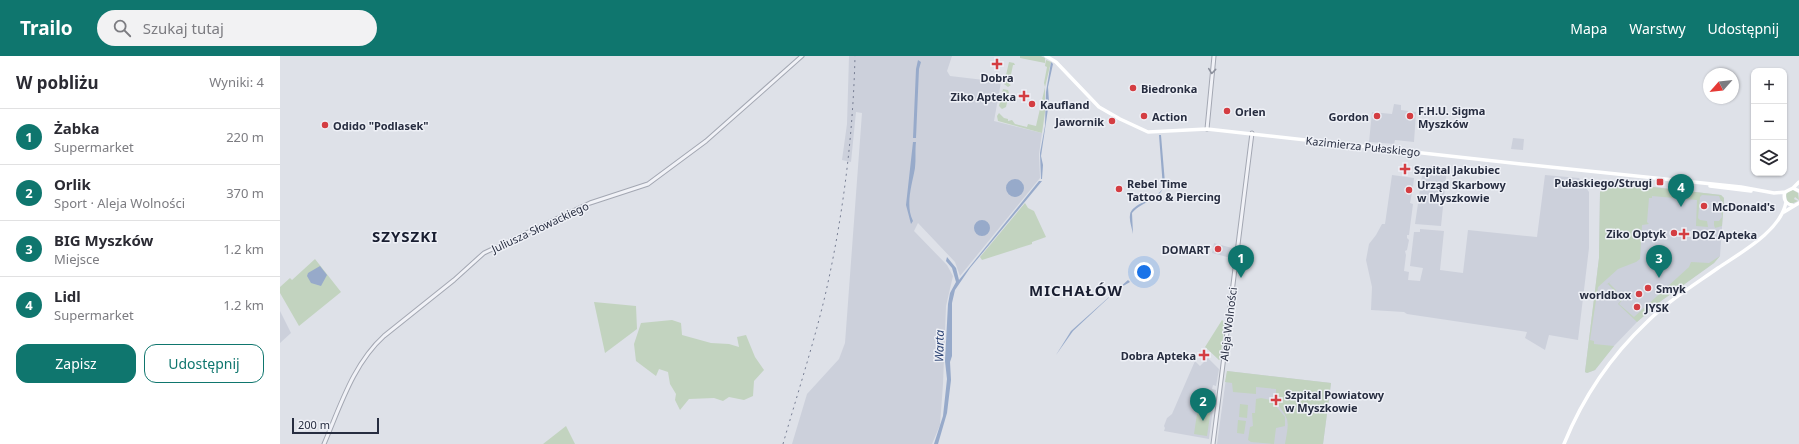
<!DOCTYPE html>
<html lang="pl">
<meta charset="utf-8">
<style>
body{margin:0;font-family:"Noto Sans",sans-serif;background:#f2f2f3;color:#2b2b33}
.controls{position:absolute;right:12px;top:12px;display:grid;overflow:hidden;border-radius:8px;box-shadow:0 1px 3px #0004}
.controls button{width:36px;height:36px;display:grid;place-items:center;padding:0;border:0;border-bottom:1px solid #e1e1e2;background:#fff;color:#2b2b33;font:20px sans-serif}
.compass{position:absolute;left:1423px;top:12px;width:36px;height:36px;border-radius:50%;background:#fff;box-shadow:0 1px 3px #0004;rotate:243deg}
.scale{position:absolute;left:12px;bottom:10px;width:87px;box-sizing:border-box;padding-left:4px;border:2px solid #272d40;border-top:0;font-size:11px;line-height:14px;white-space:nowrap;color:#272d40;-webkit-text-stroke:3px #eef0f6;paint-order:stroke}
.you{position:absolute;left:864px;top:216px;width:14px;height:14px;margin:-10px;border:3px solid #fff;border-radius:50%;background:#1a73e8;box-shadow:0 0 0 6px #1a73e833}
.badge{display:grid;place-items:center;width:26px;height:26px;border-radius:50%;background:#0f766e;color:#fff;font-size:13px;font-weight:700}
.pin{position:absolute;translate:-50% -33px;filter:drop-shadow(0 1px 2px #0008)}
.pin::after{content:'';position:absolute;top:21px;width:14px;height:12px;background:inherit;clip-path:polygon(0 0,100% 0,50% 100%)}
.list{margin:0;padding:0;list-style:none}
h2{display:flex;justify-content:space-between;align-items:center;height:52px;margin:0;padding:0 16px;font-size:17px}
h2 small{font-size:13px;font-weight:400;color:#7c7c81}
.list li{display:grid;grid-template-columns:26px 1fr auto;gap:12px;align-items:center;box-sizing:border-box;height:56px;padding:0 16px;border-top:1px solid #e1e1e2}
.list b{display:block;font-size:15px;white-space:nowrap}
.list p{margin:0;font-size:13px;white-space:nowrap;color:#7c7c81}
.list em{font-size:13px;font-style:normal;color:#7c7c81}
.actions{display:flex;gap:8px;padding:12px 16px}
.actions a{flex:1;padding:9px 0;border:1px solid #0f766e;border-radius:12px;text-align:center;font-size:14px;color:#0f766e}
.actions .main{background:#0f766e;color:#fff}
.icon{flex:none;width:22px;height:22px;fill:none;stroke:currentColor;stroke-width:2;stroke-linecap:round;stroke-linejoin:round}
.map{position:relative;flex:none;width:1519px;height:388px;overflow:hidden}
header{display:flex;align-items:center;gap:24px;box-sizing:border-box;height:56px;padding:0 20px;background:#0f766e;color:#fff}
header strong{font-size:19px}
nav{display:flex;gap:22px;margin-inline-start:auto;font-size:14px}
.search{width:280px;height:36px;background:#f2f2f3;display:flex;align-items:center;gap:10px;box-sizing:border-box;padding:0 14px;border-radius:22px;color:#7c7c81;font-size:15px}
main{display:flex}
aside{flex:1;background:#fff}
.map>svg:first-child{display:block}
</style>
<header>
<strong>Trailo</strong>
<div class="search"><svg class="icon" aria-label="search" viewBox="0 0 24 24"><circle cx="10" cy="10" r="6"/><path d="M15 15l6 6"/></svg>Szukaj tutaj</div>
<nav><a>Mapa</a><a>Warstwy</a><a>Udostępnij</a></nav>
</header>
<main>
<aside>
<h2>W pobliżu<small>Wyniki: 4</small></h2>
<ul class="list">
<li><span class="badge">1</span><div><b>Żabka</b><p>Supermarket</p></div><em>220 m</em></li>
<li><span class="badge">2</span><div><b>Orlik</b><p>Sport · Aleja Wolności</p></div><em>370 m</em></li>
<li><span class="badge">3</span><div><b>BIG Myszków</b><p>Miejsce</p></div><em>1.2 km</em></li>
<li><span class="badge">4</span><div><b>Lidl</b><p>Supermarket</p></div><em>1.2 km</em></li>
</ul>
<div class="actions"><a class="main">Zapisz</a><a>Udostępnij</a></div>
</aside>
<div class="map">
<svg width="1519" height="388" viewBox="0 0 1519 388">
<rect width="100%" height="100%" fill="#dee1e8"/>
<path fill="#ccd0db" d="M569,0H672L667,15L670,20L721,26L714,65L762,77L759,98L760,122L680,220L675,206L638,167L634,175L667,209L673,220L666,250L663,328L660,369L652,388H512L527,338L559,303L565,287L582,57L576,56L571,106L562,104L567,68Z
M1114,48L1121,49V54L1136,56L1134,86L1115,84L1114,88L1089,86L1092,56L1112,58Z
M1233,82L1244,83L1243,94L1231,93Z
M1146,110L1167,112L1161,170L1135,168L1143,113H1146Z
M1112,119L1134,122L1133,131H1131L1133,132L1130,147L1133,148L1129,179H1127V182L1129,184L1127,194L1125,195L1126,199L1124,215L1129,216L1128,224L1140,225L1143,212L1130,210L1134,176H1140V173L1164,175L1160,214L1183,217L1188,174L1257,181L1265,119L1299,122L1309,136V192L1298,284L1269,279L1265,294L1245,282L1247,276L1127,258L1124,256L1091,254L1092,231L1086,204L1089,188L1096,179L1102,168H1105Z
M1330,126L1441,139L1444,142L1440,200L1434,207L1381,245L1357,266L1334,290L1315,314L1307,317L1305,316L1319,202L1320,136Z
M934,187L952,192L951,202L932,197Z
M0,255L11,277L0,287Z
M928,302L939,313L936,330L933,329L932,333L936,334L935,343L932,342V345H934L929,383L884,375L885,372L884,370L887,362L892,358L915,305L920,310Z
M947,315L1051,327L1043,388H937Z"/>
<path fill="#c2d3bf" d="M740,0H761L765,2V7L740,2Z
M766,4L771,6L765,31V56L762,77L718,65L717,60L719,57L724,62L728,63V65L732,64L735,68L747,71L748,68L756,70L765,31L764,27L767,11L765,10Z
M729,6L734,7L735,9H733L729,28L731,29L728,31L724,28Z
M723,33L728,34L729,37L726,51L722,53L719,50Z
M1330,126L1441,139L1444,142L1442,170L1435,172L1434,169V165H1439L1442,161L1440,147L1443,145H1441L1439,140L1422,139L1420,141L1418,162L1420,164L1427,165L1428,171L1416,170L1417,144L1372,140V142H1369L1367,166L1369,168L1362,169L1360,203L1356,206L1338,213L1318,231L1310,284L1314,285V288L1334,290L1315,314L1307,317L1305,316L1319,202L1320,136Z
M1513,134L1518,137L1519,144L1515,141L1514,143L1518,145L1511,148L1507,145L1506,138L1509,135Z
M745,147L748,152L754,155L766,181L752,186V188L702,204L700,201Z
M1440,200L1434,207L1381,245L1357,266L1338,248L1342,243L1328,228L1326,229L1331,225L1329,227L1336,234L1335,235L1343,243L1339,248L1354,261L1409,211L1411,206L1429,207Z
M35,203L61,236L19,270L0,237V231L10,222L12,224Z
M314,246L356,250L357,273L325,297Z
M392,264L401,267L402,279L431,287L449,288L459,291L457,281L466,279L475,301L484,314L474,325L473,340L464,344L449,341L443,345L434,342L409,343L400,354L395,344L396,338L390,328L388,316L379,313L376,320L356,305L354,288L361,267Z
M942,264L945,267L940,303L939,304L925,291Z
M947,315L1051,327L1043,388H1005C1010,360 1009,365 994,343H996V333L976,331V338L953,336L952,327L945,326Z
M924,337L932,338L930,352L922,351Z
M981,342L991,344L1005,361V370L996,372L994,388L971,386L968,384L970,371L973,370L972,357H975L976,343Z
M960,348L968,349L967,362L959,361Z
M918,351L931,353L927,380L914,378Z
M958,364L966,365L964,378L957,377Z
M286,370L295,388H263Z"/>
<path fill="#97aaca" d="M638,4L641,6L639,13L636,82H633L636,13Z
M771,6L773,8L768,31L769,46L761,100L763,109L762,123H761L760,97L765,70L766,36Z
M879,79H881L885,127C880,146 863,144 852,157L853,178C852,172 849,165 850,159C851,147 877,144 883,132Z
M633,86H636C635,94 636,103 635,112C632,129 625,149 633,165L631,168L626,149Z
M726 132a9 9 0 1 1 18 0a9 9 0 1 1-18 0Z
M759,125H762L690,212L675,234L672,247V300L670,306L671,324L667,357L658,388H654L663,360L667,323L665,305L668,248L670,237L676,226L672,212L666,205L667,201L676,212L679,224Z
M694 172a8 8 0 1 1 16 0a8 8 0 1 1-16 0Z
M40,210L47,219L41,230L31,227L27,220L28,217Z
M848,224L850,226L838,233L793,275L776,299L791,275Z"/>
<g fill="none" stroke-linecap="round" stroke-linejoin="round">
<defs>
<path id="tertiary" d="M927,73L934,0
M44,388C60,351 73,308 104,280L174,224L204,197L310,147L368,128L426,85L522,0
M933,388L972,77"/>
</defs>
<use href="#tertiary" stroke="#a3a7b2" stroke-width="5"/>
<use href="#tertiary" stroke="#f1f2f7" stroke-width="3"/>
<path stroke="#fff" stroke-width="3.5" d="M766,0L776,6L819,51L840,63L868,76L927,73L1241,108L1461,131L1494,137L1505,136
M1430,130L1471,135
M1513,132L1519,126
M1512,149C1505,148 1503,142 1505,136L1513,132L1519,135
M1504,156L1519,147
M1284,388C1303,341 1330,301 1367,266C1388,245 1414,229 1438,212C1460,197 1501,175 1506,146"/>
<path stroke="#777e93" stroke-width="1" stroke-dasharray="2 4" stroke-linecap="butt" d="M503,388C517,339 533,290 545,240C563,161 573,81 575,0"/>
</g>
<defs><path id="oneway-chevron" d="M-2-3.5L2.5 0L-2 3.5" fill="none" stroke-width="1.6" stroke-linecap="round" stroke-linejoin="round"/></defs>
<use stroke="#8c909c" href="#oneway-chevron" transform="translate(932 15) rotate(96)"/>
<g fill="#d43d42" stroke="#eef0f6" stroke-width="1.5">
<path d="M715 2h4v4h4v4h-4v4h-4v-4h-4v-4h4z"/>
<circle cx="853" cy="32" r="4"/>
<path d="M742 34h4v4h4v4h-4v4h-4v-4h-4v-4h4z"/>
<circle cx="752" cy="48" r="4"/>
<circle cx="947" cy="55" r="4"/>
<circle cx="864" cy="60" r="4"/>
<circle cx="1097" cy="60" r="4"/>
<circle cx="1130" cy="60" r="4"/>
<circle cx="832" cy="65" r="4"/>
<circle cx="45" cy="69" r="4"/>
<path d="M1123 107h4v4h4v4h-4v4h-4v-4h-4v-4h4z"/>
<rect x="1376" y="122" width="8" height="8" rx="2"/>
<circle cx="839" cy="133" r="4"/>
<circle cx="1129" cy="134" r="4"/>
<circle cx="1424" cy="150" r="4"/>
<circle cx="1394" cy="177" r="4"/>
<path d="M1402 172h4v4h4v4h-4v4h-4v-4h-4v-4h4z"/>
<circle cx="938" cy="193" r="4"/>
<circle cx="1368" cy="232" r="4"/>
<circle cx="1359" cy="238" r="4"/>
<circle cx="1357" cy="251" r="4"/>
<path d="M922 293h4v4h4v4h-4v4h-4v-4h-4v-4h4z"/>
<path d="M994 338h4v4h4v4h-4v4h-4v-4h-4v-4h4z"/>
</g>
<g text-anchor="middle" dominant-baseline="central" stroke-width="3" stroke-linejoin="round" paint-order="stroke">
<g font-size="11" font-weight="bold" fill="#272d40" stroke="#eef0f6" text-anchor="start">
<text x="717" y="21" text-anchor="middle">Dobra</text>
<text x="861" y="32">Biedronka</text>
<text x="736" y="40" text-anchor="end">Ziko Apteka</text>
<text x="760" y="48">Kaufland</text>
<text x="1138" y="54">F.H.U. Sigma<tspan x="1138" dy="13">Myszków</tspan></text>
<text x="955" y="55">Orlen</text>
<text x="872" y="60">Action</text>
<text x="1089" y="60" text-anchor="end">Gordon</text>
<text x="824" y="65" text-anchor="end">Jawornik</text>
<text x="53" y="69">Odido "Podlasek"</text>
<text x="1134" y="113">Szpital Jakubiec</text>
<text x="1372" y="126" text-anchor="end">Pułaskiego/Strugi</text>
<text x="847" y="127">Rebel Time<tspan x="847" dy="13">Tattoo &amp; Piercing</tspan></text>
<text x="1137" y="128">Urząd Skarbowy<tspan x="1137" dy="13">w Myszkowie</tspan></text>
<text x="1432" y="150">McDonald's</text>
<text x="1386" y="177" text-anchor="end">Ziko Optyk</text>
<text x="1412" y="178">DOZ Apteka</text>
<text x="930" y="193" text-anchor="end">DOMART</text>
<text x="1376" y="232">Smyk</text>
<text x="1351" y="238" text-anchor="end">worldbox</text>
<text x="1365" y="251">JYSK</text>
<text x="916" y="299" text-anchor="end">Dobra Apteka</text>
<text x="1005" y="338">Szpital Powiatowy<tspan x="1005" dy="13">w Myszkowie</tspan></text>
</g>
<g font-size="11" fill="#272d40" stroke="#eef0f6">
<text transform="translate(1083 90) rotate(6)">Kazimierza Pułaskiego</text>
<text transform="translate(260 171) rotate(-25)">Juliusza Słowackiego</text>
<text transform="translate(948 268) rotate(-83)">Aleja Wolności</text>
</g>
<g font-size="12" font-style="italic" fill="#2f4676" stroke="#eef0f6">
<text transform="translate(659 290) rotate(-89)">Warta</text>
</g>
<g font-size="15" font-weight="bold" letter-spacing="1" fill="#191e31" stroke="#eef0f6">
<text x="125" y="180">SZYSZKI</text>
<text x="796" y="234">MICHAŁÓW</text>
</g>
</g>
</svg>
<div class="controls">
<button>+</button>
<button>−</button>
<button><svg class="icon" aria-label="layers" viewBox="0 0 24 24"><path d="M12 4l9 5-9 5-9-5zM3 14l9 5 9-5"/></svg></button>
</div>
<svg class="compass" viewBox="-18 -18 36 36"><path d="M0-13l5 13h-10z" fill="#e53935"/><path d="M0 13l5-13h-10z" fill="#7c7c81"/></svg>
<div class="scale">200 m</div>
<div class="you"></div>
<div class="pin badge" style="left:961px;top:222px">1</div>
<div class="pin badge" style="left:923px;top:365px">2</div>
<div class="pin badge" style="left:1379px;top:222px">3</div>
<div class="pin badge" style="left:1401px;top:151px">4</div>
</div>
</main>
